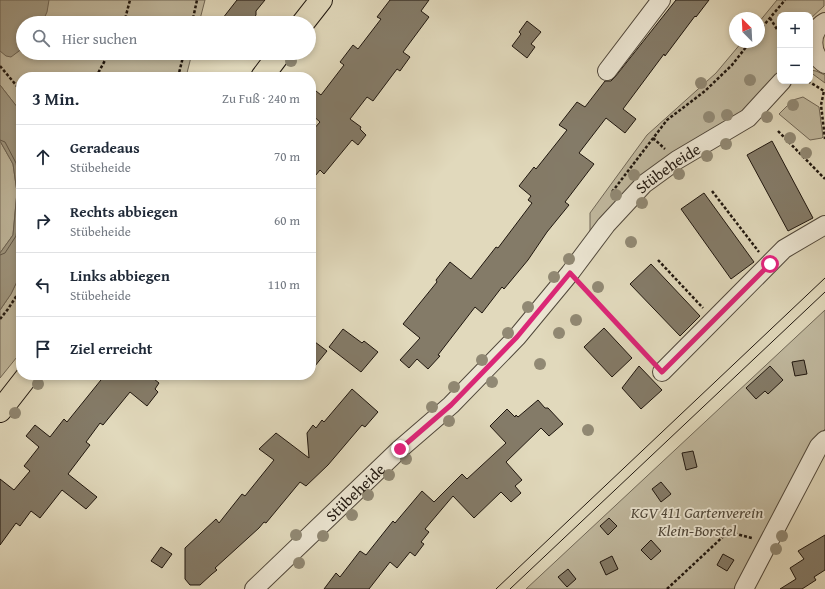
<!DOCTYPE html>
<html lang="de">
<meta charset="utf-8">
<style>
body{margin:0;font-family:"Gentium Book Plus",serif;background:#f2f2f3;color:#1f2937}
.controls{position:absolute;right:12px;top:12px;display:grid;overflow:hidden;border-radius:8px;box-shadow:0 2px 6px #0003}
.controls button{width:36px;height:36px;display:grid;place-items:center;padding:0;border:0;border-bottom:1px solid #e0e1e3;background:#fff;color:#1f2937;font:20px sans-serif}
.compass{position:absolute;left:729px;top:12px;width:36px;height:36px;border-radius:50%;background:#fff;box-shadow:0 2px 6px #0003;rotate:336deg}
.stop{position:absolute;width:12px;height:12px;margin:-9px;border:3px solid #db2777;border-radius:50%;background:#fff}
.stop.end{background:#db2777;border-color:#fff;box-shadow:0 1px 4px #0008}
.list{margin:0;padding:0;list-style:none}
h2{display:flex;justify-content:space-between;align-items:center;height:52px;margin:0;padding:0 16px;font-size:17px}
h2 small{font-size:13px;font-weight:400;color:#747a83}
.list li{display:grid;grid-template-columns:26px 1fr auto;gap:12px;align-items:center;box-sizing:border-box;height:64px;padding:0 16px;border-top:1px solid #e0e1e3}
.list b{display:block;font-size:15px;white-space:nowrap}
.list p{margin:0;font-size:13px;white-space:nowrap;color:#747a83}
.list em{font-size:13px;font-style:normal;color:#747a83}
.icon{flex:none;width:22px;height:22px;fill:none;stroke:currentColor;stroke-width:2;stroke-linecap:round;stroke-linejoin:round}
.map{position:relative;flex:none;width:825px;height:589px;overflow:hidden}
.search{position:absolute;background:#fff;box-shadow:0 2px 6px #0003;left:16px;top:16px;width:300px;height:44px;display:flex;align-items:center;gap:10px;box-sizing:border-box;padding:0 14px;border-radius:22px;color:#747a83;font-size:15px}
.panel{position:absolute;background:#fff;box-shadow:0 2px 6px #0003;left:16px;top:72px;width:300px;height:308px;border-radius:16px}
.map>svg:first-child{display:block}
</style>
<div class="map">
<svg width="825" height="589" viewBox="0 0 825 589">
<rect width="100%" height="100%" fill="#e1d9bc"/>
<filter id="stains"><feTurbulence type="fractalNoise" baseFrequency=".005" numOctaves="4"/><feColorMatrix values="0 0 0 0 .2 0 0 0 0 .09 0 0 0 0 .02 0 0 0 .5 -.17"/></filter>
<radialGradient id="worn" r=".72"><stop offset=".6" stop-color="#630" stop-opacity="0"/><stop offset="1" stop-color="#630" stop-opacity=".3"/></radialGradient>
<path fill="#c0b89e" stroke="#706756" d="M0,0H205L199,23H23V53H192L186,77H21V112L0,85Z
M777,0H824V6L810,19V15H780V69L760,97L738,114L705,133L649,170L590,232V213L647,135L716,73L742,42H759V22Z
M810,70L816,71L825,75V83L810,72Z
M803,97L819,107L823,137L822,138L810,140L779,114L793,100Z
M0,141L13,164L17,192L13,235L0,253Z
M21,273V352L0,378V310L11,294Z
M825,310V429L813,441L737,589H526Z"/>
<path fill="#9f9781" stroke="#6c6353" d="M0,0H49L47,12L42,23H23V48L11,57L6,56L0,51Z
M0,85L21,112V273L11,294L0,310V253L13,235L17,192L13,164L0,141Z"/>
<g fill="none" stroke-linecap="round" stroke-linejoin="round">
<path stroke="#5f5648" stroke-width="1" d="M0,140L5,142L16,163L21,190
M0,255L5,253L16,236L21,195"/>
</g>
<path fill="#847b68" stroke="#1f160e" d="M237,0H265L256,11V15L251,22L219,23Z
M390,0H429L421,11L429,17L403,52L410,57L400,71L397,69L373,101L367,97L350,119L361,127L360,129L366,135L358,145L352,140L324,174L320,170L311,181V132L320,122L311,114V87L321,95L344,65L340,62L353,45L358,49L381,19L377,17Z
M676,0H709L696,17L695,16L665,56L664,54L623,109L636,119L625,133L606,118L579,153L594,164L565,202L569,205L547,232L528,260L504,289L502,287L482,313L475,307L438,355L440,356L428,369L417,359L409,368L400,360L420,338L403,324L437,282L436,280L450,262L471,279L496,247L498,248L532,203L528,200L531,196L519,186L534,167L536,169L567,130L559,125L577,102L585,107L605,81H611L615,77Z
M527,21L541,32L531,44L535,47L527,58L512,46L521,34L519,32Z
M772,141L813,218L788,231L747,155Z
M704,193L754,262L731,279L681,209Z
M651,264L700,316L680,336L630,284Z
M604,328L632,358L612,377L584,347Z
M343,329L362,343L364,341L378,352L361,372L329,347Z
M311,339L327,351L311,371Z
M804,360L807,374L795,376L792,362Z
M639,366L662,390L641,409L622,388Z
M770,366L783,380L768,394L765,391L756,399L746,388Z
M105,375H149L159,383L155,389L158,392L147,406L130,392L103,425L100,423L86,442L90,445L68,474L97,497L86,509L62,490L40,518L31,511L20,526L16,523L0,545V479L14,490L30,471L24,466L39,447L26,436L35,425L50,437L64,419L67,422Z
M352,389L378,412L365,427L362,425L328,465L306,486L300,482L266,523L264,522L259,528L215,568L217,570L212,574L200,585H190L185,579V548L216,519L219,523L242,494L245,496L274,460L259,449L276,433L309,458L307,433L313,425L316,428L322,420L324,422Z
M538,400L545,408H548L563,424L549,436L541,428L506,462L522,480L515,486L521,493L511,502L501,492L474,518L453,496L425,529L429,532L421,542L424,544L415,556L410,552L397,568L390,562L369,589H324L336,573L340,577L360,551L366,555L393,521L395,523L422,491L434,502L462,474L467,479L506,443L490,426L507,409L515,417L516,415L518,417Z
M693,451L697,467L686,470L682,453Z
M661,482L671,494L661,502L652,489Z
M609,518L617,526L608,535L600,526Z
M825,535V570L814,577L816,580L802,589H780L796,579L790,568L804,559L798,551Z
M651,540L661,551L651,560L641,550Z
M161,547L172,554L162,568L151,561Z
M723,554L734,560L727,571L717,565Z
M612,556L618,569L606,575L600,562Z
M568,569L576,579L567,587L558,577Z"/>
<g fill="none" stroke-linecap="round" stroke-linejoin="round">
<defs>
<g id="minor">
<path d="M825,22C809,31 810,55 825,64"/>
<path d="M607,71L661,0"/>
<path d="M662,372L784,249L825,225"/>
<path id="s1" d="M254,589L400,449L451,405L517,337L570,273L606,225L644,184L677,160L748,118L782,81"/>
<path d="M744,589L819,446L825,440"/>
</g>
<path id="major" d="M303,23L321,0
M262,77L280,53
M0,411L28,375"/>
</defs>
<use href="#minor" stroke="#50473a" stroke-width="20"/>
<use href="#major" stroke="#1f160e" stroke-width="24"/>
<path stroke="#1f160e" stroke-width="2.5" stroke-dasharray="3 2" stroke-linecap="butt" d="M770,18L780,34
M124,23L130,0
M192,23L197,0
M759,31L785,0
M0,66L21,91
M96,77L109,53
M178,77L184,53
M808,81L824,91L821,105L825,139
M778,131L825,179
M653,138L665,149
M712,191L759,252
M612,192L667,120L705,91L732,65L750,42
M658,260L703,308
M581,284L651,360
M0,319L8,309L21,289
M667,589L728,532L752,538"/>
<use href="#minor" stroke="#ece6d3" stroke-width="18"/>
<use href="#major" stroke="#e1d9bc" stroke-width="22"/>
<path stroke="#1f160e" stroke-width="1" d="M496,589L825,278
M510,589L825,292"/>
</g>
<g fill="#918974">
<circle cx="291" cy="61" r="6"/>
<circle cx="750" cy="80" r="6"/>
<circle cx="701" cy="83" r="6"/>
<circle cx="793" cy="105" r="6"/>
<circle cx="727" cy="115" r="6"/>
<circle cx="709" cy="117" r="6"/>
<circle cx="767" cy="117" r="6"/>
<circle cx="790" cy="138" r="6"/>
<circle cx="726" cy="144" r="6"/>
<circle cx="806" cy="153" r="6"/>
<circle cx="707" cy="156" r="6"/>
<circle cx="679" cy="174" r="6"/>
<circle cx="634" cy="175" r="6"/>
<circle cx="616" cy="195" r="6"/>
<circle cx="642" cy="203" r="6"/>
<circle cx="631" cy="242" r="6"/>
<circle cx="569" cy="259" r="6"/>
<circle cx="554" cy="277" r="6"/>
<circle cx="598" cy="287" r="6"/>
<circle cx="528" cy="307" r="6"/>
<circle cx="576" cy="320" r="6"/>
<circle cx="508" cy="333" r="6"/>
<circle cx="559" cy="333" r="6"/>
<circle cx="482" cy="360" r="6"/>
<circle cx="540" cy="364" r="6"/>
<circle cx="492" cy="382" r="6"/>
<circle cx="38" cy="384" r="6"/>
<circle cx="454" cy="387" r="6"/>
<circle cx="432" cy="407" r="6"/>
<circle cx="15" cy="413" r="6"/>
<circle cx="449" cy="421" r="6"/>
<circle cx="588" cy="430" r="6"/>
<circle cx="406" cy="459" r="6"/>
<circle cx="389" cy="475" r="6"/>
<circle cx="368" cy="495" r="6"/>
<circle cx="352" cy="515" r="6"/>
<circle cx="296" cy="535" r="6"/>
<circle cx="323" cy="536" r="6"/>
<circle cx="782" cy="536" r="6"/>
<circle cx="776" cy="549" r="6"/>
<circle cx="299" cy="563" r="6"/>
</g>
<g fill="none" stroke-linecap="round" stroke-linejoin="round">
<path stroke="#db2777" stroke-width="5" d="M400,449L451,405L517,337L570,273L662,372L770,264"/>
</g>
<g text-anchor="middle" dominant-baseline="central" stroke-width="3.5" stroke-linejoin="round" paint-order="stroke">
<g font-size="16" fill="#1f160e" stroke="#ece6d3">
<text stroke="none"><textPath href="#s1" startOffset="592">Stübeheide</textPath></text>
<text stroke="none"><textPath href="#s1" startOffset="140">Stübeheide</textPath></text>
</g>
<g font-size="16" font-style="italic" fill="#4f4739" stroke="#ece6d3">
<text x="697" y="512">KGV 411 Gartenverein<tspan x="697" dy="18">Klein-Borstel</tspan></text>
</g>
</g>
<rect width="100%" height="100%" filter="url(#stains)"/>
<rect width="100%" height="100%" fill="url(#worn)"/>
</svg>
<div class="controls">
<button>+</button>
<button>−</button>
</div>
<svg class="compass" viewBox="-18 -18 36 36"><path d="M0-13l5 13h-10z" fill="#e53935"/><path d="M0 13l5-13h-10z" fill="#747a83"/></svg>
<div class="stop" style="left:770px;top:264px"></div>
<div class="stop end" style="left:400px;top:449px"></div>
<div class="search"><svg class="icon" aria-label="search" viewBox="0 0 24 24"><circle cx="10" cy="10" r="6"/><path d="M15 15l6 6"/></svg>Hier suchen</div>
<section class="panel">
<h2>3 Min.<small>Zu Fuß · 240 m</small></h2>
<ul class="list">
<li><svg class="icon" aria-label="ahead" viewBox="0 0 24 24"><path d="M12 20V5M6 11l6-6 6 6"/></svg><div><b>Geradeaus</b><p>Stübeheide</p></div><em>70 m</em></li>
<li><svg class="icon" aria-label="right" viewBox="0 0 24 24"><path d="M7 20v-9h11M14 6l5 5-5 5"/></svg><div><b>Rechts abbiegen</b><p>Stübeheide</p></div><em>60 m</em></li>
<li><svg class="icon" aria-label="left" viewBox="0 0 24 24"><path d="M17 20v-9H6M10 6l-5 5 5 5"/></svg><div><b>Links abbiegen</b><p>Stübeheide</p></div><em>110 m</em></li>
<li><svg class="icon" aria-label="arrive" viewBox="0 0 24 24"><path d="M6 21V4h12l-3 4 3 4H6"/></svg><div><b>Ziel erreicht</b></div></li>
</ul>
</section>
</div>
